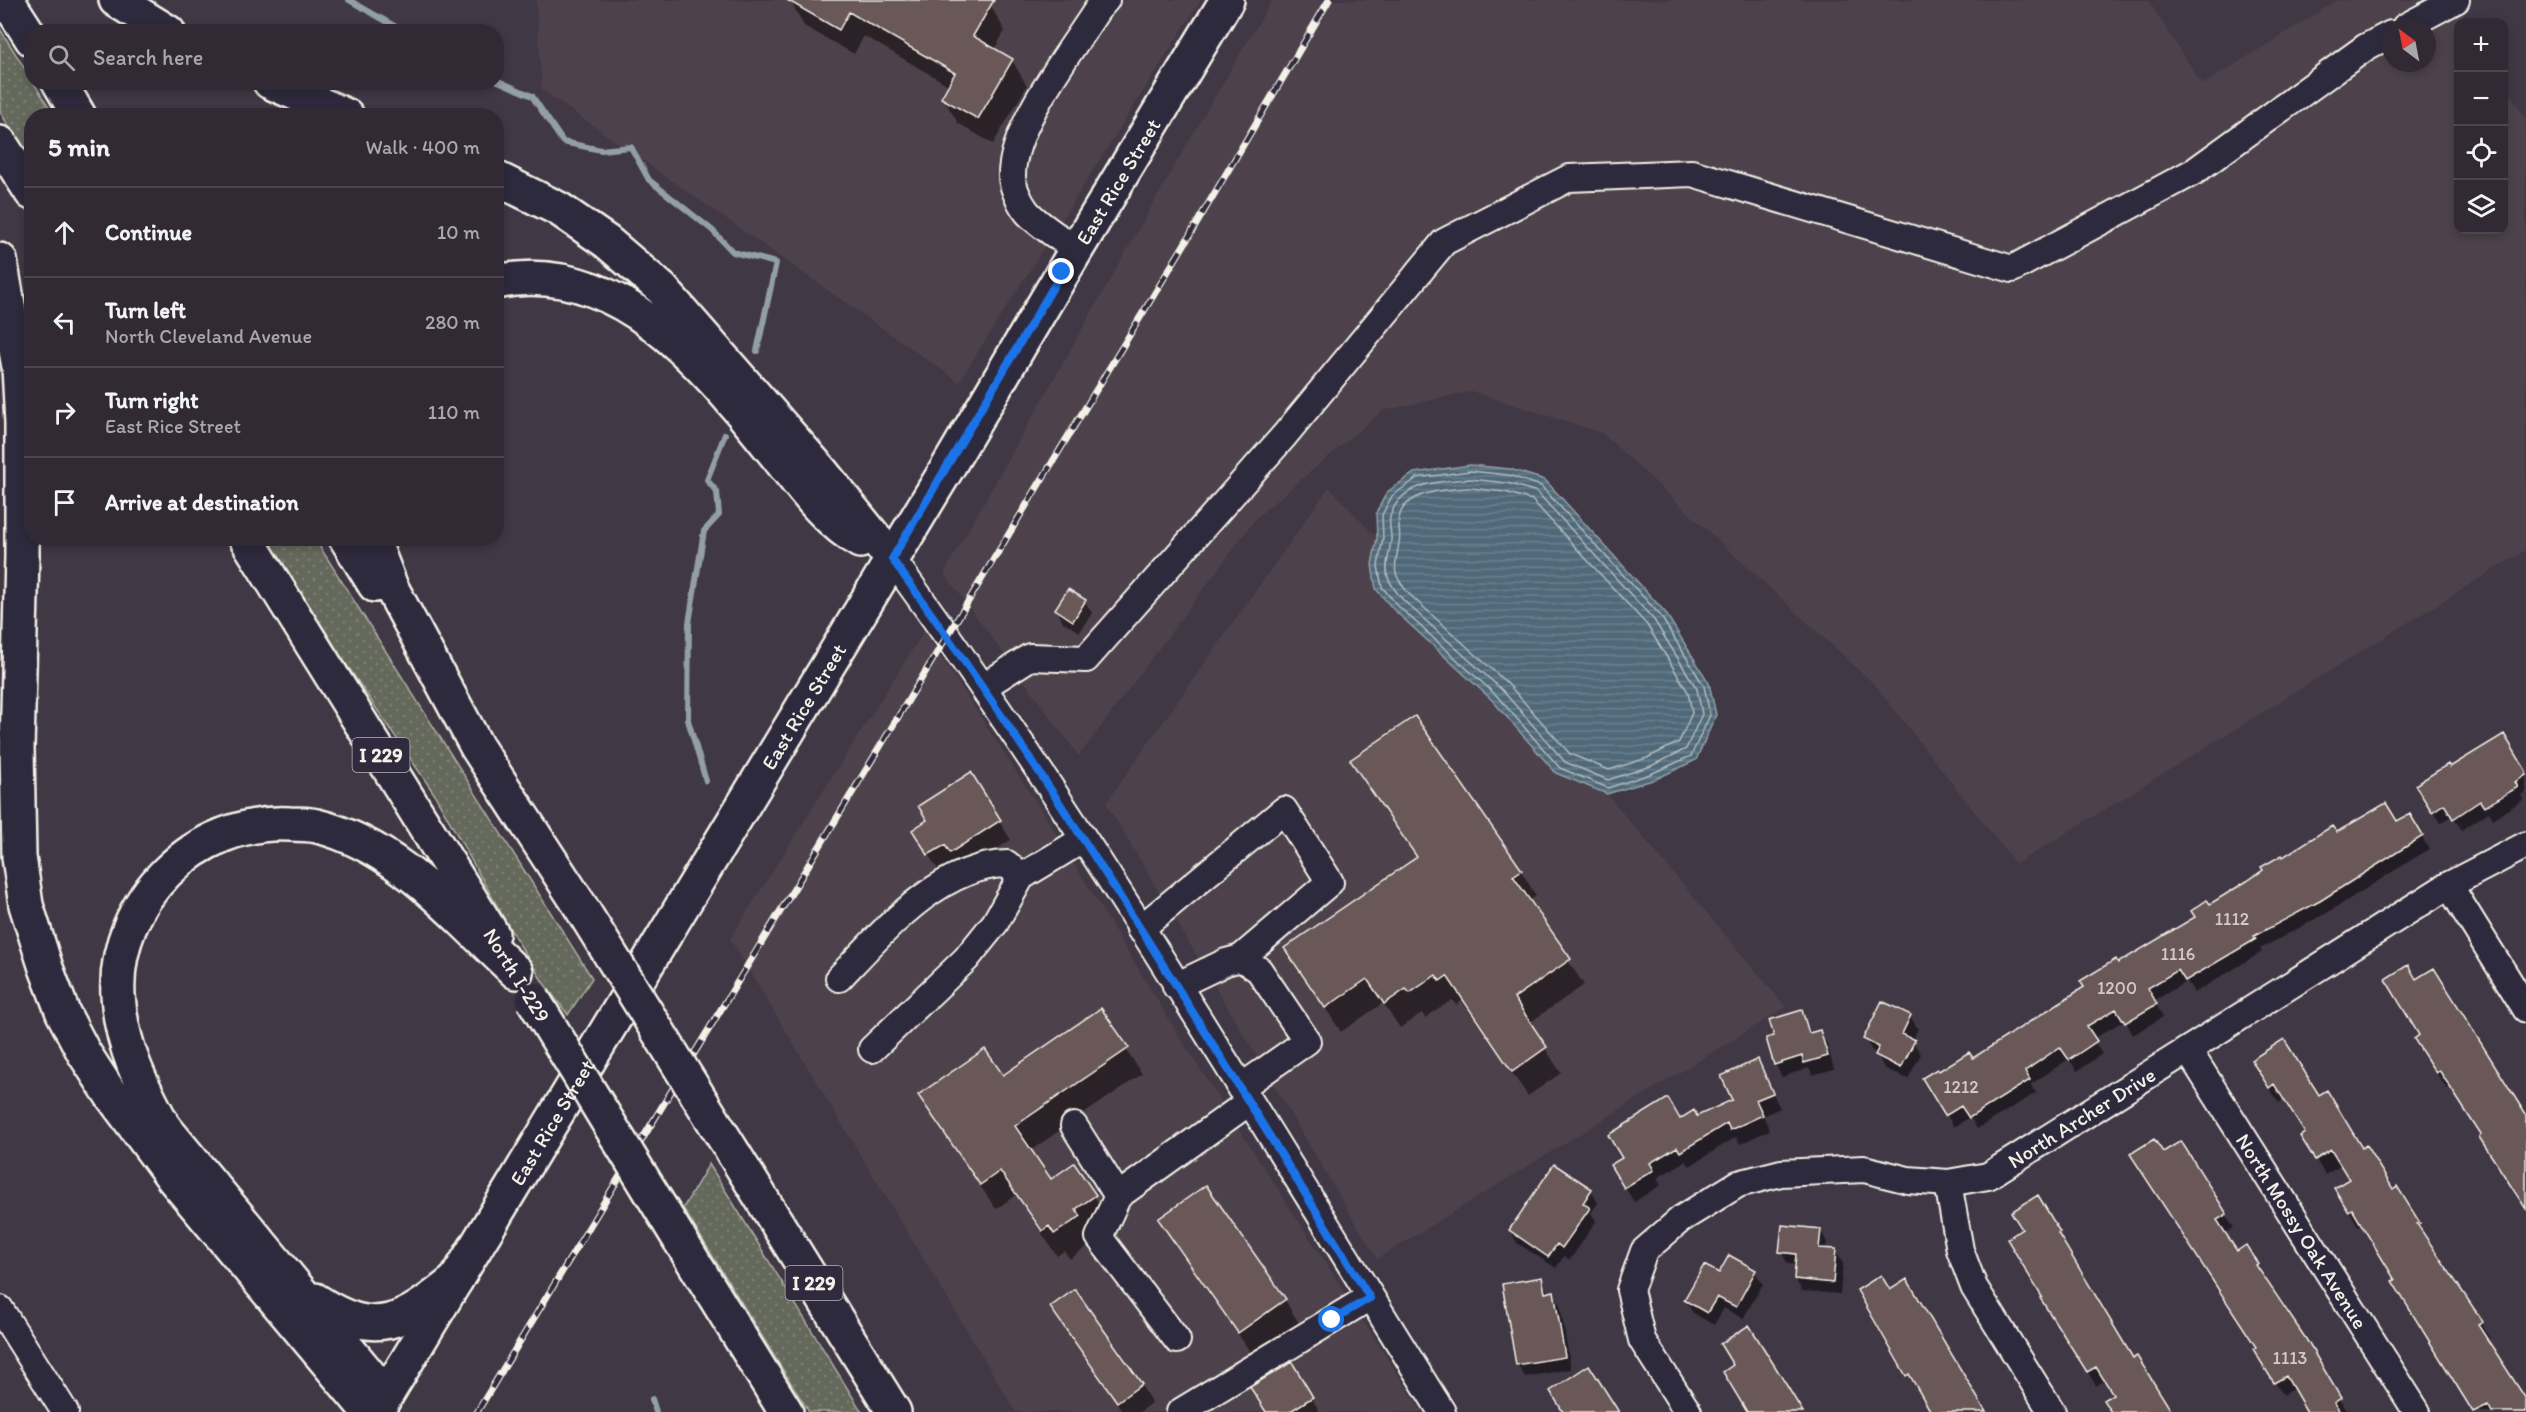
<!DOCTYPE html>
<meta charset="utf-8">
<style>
body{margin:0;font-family:Itim,sans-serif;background:#3d3640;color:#f1f3f6}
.controls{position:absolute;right:18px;top:18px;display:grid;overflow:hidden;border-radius:12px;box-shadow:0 3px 9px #0003}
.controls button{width:54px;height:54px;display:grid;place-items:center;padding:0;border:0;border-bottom:2px solid #4c464f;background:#312a34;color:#f1f3f6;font:30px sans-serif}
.compass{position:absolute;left:2382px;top:18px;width:54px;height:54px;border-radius:50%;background:#312a34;box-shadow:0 3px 9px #0003;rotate:328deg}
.stop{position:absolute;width:18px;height:18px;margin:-14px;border:4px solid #1a73e8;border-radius:50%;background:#fff}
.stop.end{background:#1a73e8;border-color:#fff;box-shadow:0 2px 6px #0008}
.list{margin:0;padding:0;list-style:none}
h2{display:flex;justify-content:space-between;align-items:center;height:78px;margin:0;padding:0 24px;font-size:26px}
h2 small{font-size:20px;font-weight:400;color:#a8a7ac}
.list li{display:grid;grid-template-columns:39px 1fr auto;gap:18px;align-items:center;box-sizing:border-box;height:90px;padding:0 24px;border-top:2px solid #4c464f}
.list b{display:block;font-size:22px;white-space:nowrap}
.list p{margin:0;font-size:20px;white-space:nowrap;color:#a8a7ac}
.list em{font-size:20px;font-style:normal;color:#a8a7ac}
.icon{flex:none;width:33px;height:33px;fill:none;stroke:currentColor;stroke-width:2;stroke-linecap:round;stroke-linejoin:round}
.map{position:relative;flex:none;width:2526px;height:1412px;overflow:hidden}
.search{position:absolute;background:#312a34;box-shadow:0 3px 9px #0003;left:24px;top:24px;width:480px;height:66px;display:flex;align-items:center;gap:15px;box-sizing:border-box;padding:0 21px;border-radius:24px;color:#a8a7ac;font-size:22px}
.panel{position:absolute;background:#312a34;box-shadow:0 3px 9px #0003;left:24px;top:108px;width:480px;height:438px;border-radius:24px}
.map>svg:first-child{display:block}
</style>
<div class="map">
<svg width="2526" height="1412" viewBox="0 0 2526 1412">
<defs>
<pattern id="green-dots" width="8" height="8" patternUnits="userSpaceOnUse" patternTransform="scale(1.5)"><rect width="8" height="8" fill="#65695c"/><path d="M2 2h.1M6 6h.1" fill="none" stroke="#7c7f73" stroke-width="1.8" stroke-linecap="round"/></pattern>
<pattern id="water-rules" width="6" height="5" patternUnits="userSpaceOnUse" patternTransform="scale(1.5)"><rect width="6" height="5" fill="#50697a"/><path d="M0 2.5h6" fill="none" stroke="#6a7f8d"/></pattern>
</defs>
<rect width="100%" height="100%" fill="#413845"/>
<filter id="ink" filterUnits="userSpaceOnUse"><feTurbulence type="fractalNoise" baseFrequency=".0167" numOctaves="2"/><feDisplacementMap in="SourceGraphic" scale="12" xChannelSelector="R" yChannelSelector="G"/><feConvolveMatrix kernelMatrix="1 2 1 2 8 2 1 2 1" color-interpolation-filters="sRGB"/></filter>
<g filter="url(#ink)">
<path fill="#4d424b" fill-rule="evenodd" d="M536,0H1201L959,382L542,90Z
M1272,0H2148L2202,85L2338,0H2454L2468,22H2458V230H2504V82L2526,120V550L2016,864L1874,684L1602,433L1471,391L1382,411L1257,517L1079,756L944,573L1188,142ZM2391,27H2427V63H2391Z
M1329,487L1515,685L1786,1007L1377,1259L1106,803Z
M924,631L1040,808L1184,1044L1422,1412H1016L730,939Z"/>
<path fill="url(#green-dots)" stroke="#acada2" stroke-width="1.5" d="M0,29L54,115L32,116L31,162L0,112Z
M267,539H315L592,978L568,1015L543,982L513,934L433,792L340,655Z
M709,1164L862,1412H809L683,1208Z"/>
<path fill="url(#water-rules)" stroke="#929fa6" stroke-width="1.5" d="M1470,465L1510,469L1545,480L1665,612L1709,683L1716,715L1696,760L1656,779L1607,794L1556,773L1492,700L1393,609L1376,589L1372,565L1377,538L1376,513L1387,492L1414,473Z"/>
<path fill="#0007" d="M790,0H981L991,6L1005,31L994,50L1012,60L1027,86L993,144L958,123L943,98L950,86L864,36L854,54L804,26Z
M1085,601L1092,613L1080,632L1063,622L1056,609Z
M1352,761L1521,871L1536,896L1529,901L1584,985L1529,1023L1561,1073L1528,1096L1462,1001L1456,1005L1452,1000L1425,1018L1422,1013L1400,1028L1383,1003L1341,1032L1286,948L1417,858Z
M2450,769L2526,773V792L2521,795L2523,800L2493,819L2489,812L2462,830L2452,816L2441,823L2425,797Z
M970,774L1011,840L962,871L940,873L925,849Z
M2409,816L2429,849L2327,913L2260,949L2262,952L2194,993L2187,981L2154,1001L2163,1017L2133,1035L2125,1020L2093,1039L2102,1054L2077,1071L2069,1059L2031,1084L2036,1093L1977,1129L1970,1117L1954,1127L1924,1078L1973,1060L2118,965L2197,918L2209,906L2283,859L2336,834L2396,824Z
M2416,981L2526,1118V1209L2491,1155L2481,1138L2482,1136L2451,1087L2447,1089L2426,1057L2421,1036Z
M1101,1010L1142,1074L1030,1151L1051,1181L1074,1165L1110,1221L1094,1242L1070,1259L1064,1251L1057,1256L1016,1195L996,1209L935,1120L920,1095L1003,1077Z
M1802,1012L1812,1034L1820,1032L1827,1044L1834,1069L1813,1075L1809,1068L1782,1077L1775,1064L1776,1037Z
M1910,1016L1918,1029L1912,1041L1921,1054L1908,1079L1884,1068L1877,1054L1872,1051L1865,1039Z
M1757,1061L1780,1108L1763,1116L1770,1130L1740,1144L1736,1137L1690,1166L1686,1161L1657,1178L1661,1185L1634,1202L1612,1166L1680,1121L1697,1118L1734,1101Z
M2262,1077L2319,1097L2361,1150L2418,1223L2427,1239L2425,1240L2481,1323L2490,1339L2486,1341L2526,1402V1412H2475L2404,1298L2396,1280L2362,1224L2358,1226L2336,1188L2351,1180L2342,1165L2325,1175L2302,1136L2306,1134L2284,1099L2279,1103Z
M2180,1143L2234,1228L2224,1234L2236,1254L2246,1247L2347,1412H2309L2295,1388L2283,1395L2263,1362L2162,1154Z
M1205,1187L1285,1300L1300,1325L1254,1357L1175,1245L1160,1220Z
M1591,1190L1598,1203L1591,1213L1596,1221L1570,1260L1564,1256L1556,1268L1517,1243L1510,1230Z
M2038,1197L2067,1247L2065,1248L2133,1360L2170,1412H2112L2114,1394L2105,1380L2096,1386L2009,1239L2024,1230Z
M1820,1230L1827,1242L1826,1250L1835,1251L1843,1263L1840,1294L1802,1291L1795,1279L1796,1265L1788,1264L1781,1252Z
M1729,1257L1755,1272L1763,1284L1743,1319L1724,1308L1714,1325L1693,1313L1685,1300L1719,1275Z
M1541,1279L1549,1294L1553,1293L1560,1305L1571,1369L1525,1377L1518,1365Z
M1859,1290L1889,1292L1984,1412H1933L1917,1386L1915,1387Z
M1052,1307L1141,1385L1152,1403L1140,1412H1123Z
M1291,1364L1320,1412H1267Z"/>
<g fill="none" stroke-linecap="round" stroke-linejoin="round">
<path stroke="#b2bbbc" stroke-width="1.5" d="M1470,471L1508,475L1541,486L1660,615L1704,686L1710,715L1691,756L1653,773L1608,788L1560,768L1497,696L1397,605L1382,587L1378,566L1383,538L1382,515L1392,496L1417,478Z
M1470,479L1507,483L1537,492L1654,620L1697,689L1702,714L1686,749L1651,766L1608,780L1565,762L1502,690L1403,600C1381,574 1386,572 1391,541C1392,532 1387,522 1391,514C1402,482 1441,481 1470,479Z
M1470,488L1505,492L1532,500L1647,625L1688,692L1692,713L1679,742L1647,758L1609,770L1570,754L1508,684L1409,594C1390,571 1395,569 1399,543C1401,535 1398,527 1399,519C1402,491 1449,489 1470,488Z"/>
<path stroke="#929fa6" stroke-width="6" d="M349,0L405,32
M496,80L532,96L563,142L601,150L631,147L649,180L712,230L733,252L776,263L757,351
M706,781L688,720L689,623L704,531L719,515L717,492L707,480L725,434
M652,1399L656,1412"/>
</g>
<path fill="#6a5958" stroke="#f4f1e8" stroke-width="1.5" d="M787,0H994L973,36L1013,59L978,119L941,98L955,73L849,12L839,30Z
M1068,589L1086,600L1073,621L1055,609Z
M1415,716L1522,870L1513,876L1571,959L1514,998L1547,1047L1512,1072L1447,976L1440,981L1436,975L1410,993L1406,989L1384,1004L1367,979L1325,1008L1284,948L1417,857L1350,760Z
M2504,734L2526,771V775L2515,782L2518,787L2484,807L2480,801L2453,819L2444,804L2432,812L2415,785L2448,764L2450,767Z
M971,772L1001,820L950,853L945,845L928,855L912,830L927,820L918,806Z
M2386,803L2397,821L2410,814L2423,836L2320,901L2254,936L2256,939L2185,981L2178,970L2148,988L2157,1004L2125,1023L2116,1009L2087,1026L2097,1041L2069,1060L2060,1047L2025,1071L2030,1080L1969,1118L1961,1106L1945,1116L1922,1078L1937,1069L1939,1071L1969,1052L1973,1058L2084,987L2080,981L2116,959L2118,963L2195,917L2191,911L2207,900L2210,904L2247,881L2263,870L2261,867L2282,855L2283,857L2332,826L2337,832Z
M2408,965L2416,979L2434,968L2526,1115V1209L2479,1137L2481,1135L2439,1070L2436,1073L2414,1039L2419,1035L2385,979Z
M1882,1001L1911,1015L1902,1034L1915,1040L1901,1068L1875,1055L1879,1047L1863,1039Z
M1101,1008L1129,1048L1015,1126L1051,1179L1074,1163L1096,1195L1076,1209L1081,1216L1054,1234L1049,1226L1042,1231L1000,1171L980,1185L918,1095L985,1049L1003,1075Z
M1802,1010L1809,1033L1820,1030L1828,1056L1804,1063L1802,1056L1774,1065L1766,1038L1774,1036L1769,1020Z
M2284,1039L2319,1095L2327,1090L2362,1148L2366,1145L2393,1189L2397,1186L2420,1223L2417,1224L2483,1322L2478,1325L2526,1399V1412H2492L2488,1405L2473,1412L2392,1281L2395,1280L2352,1209L2348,1211L2334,1188L2349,1179L2331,1150L2315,1160L2300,1136L2305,1133L2274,1084L2269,1088L2251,1060Z
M1758,1059L1773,1093L1756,1100L1763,1115L1730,1130L1727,1123L1680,1152L1677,1147L1650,1163L1654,1170L1624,1188L1610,1165L1622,1158L1608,1135L1668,1098L1680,1119L1694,1110L1697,1116L1732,1100L1721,1076Z
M2154,1139L2163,1152L2181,1141L2227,1214L2217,1220L2237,1251L2246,1245L2258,1264L2256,1265L2306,1339L2341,1398L2334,1403L2340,1412H2307L2286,1376L2274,1383L2253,1349L2256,1347L2130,1154Z
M1554,1164L1592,1189L1583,1203L1590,1208L1562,1248L1557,1244L1548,1257L1509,1230Z
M1206,1185L1286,1299L1238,1333L1158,1219Z
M2038,1195L2060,1232L2058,1233L2133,1358L2137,1356L2172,1412H2111L2103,1400L2113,1394L2096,1367L2087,1372L2040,1298L2042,1297L2007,1239L2022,1229L2011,1212Z
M1782,1225L1821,1229L1819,1248L1836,1249L1833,1283L1794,1279L1796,1254L1779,1252Z
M1729,1255L1756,1270L1736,1307L1717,1297L1707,1313L1684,1300L1704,1265L1719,1273Z
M1881,1275L1890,1290L1907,1279L1986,1412H1931L1909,1374L1906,1376L1857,1290Z
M1542,1277L1545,1293L1554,1291L1565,1357L1516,1365L1502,1284Z
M1075,1289L1142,1384L1117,1402L1050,1307Z
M1749,1325L1781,1376L1803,1412H1747L1723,1372L1733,1365L1720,1344Z
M1292,1362L1313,1397L1289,1412H1266L1250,1387Z
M1589,1365L1619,1412H1563L1550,1391Z"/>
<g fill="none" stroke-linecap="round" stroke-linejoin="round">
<defs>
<g id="minor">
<path d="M2405,27L2456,0"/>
<path d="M1076,250C1061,238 1041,227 1028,213C1021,205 1012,187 1012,176C1011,127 1071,51 1097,10L1106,0"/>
<path d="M892,559C1091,832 1263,1125 1442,1412"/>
<path d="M983,687L1030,657L1086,659L1284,436L1444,242L1569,178L1692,173L2012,269L2195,171L2366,47L2391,34"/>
<path d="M2449,885L2526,1009"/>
<path d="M1140,929L1284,810L1330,882L1241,958"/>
<path d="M839,978C883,932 939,865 1007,864L1021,877"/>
<path d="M1176,986L1226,962L1241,958L1259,970L1307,1041L1240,1088"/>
<path d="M872,1049L966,959L995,923L1021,877L1082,840"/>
<path id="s1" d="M2188,1050L2417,1412"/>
<path d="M1074,1126L1118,1196"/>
<path d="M1948,1183L1960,1250L1974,1287L2052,1412"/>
<path d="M0,1309L65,1412"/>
<path d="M1177,1340L1099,1237L1118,1196L1249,1102"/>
<path d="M1180,1412L1370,1297"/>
<path id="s2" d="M1688,1412L1642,1340L1630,1290L1644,1251L1681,1219L1738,1184L1781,1173L1864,1169L1908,1180L1948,1183L1988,1176L2449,885L2526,845"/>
</g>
<g id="major">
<path id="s3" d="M376,1412L951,462L1076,250L1227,0"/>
</g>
<path id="highway" d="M7,0L32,39
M116,0L168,32
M59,82L79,116
M270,82L347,116
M0,143L32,193
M496,178L559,209L607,242L662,289L821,471L892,559
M0,260L19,367L22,423V556L17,748L19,857L26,905L46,968L63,1013L84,1053L112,1096L173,1178L369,1412
M496,282C623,255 712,376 781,461C804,490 828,523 860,541
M246,538L492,934
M346,538L375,585
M372,538L391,587L477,747L579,904
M734,1154L894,1412
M680,1240L786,1412
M315,1300C377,1341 403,1322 456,1280
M386,1395L164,1127C141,1085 121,1045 118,995C113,900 196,819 290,824C299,824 308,824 317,826C399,846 456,917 516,972"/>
</defs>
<use href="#minor" stroke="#f4f1e8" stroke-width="30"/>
<use href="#major" stroke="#f4f1e8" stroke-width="38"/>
<use href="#highway" stroke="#f4f1e8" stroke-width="38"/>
<use href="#minor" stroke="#2f2a3d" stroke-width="26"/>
<use href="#major" stroke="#2f2a3d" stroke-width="33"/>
<use href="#highway" stroke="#2f2a3d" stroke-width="33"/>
<defs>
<path id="rail" d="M477,1412L1184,245L1329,0"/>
</defs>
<use href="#rail" stroke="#f4f1e8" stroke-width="7"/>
<use href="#rail" stroke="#2f2a3d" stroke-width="4.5" stroke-dasharray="14" stroke-linecap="butt"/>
<defs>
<path id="highway-bridge" d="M579,904L734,1154
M533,999L680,1240"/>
</defs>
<use href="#highway-bridge" stroke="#f4f1e8" stroke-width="38" stroke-linecap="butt"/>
<use href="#highway-bridge" stroke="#2f2a3d" stroke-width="33"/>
</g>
</g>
<g fill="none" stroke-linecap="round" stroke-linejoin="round" filter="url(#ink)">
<path stroke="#1a73e8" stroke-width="8" d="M1062,272L892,559C1064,796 1215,1049 1370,1298L1332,1320"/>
</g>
<g text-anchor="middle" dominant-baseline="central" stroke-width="5" stroke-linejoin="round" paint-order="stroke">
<g font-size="18" fill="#d2cbc4">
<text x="2232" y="919">1112</text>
<text x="2178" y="954">1116</text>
<text x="2117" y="988">1200</text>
<text x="1961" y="1087">1212</text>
<text x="2290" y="1358">1113</text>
</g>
<g fill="#2f2a3d" stroke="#b9b5b5" stroke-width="1.5">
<rect x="352.5" y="738" width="57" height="34" rx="4.5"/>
<rect x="785.5" y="1266" width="57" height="34" rx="4.5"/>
</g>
<g font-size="20" font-weight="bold" fill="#f4f1e8">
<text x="381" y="755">I 229</text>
<text x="814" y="1283">I 229</text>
</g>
<g font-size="21" fill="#f4f1e8" stroke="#2f2a3d">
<text stroke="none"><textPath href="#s3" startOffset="1437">East Rice Street</textPath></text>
<text stroke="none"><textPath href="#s3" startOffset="825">East Rice Street</textPath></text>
<text transform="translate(517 975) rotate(58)">North I-229</text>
<text stroke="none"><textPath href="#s2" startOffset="658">North Archer Drive</textPath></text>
<text stroke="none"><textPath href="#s3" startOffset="339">East Rice Street</textPath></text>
<text stroke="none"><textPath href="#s1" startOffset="214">North Mossy Oak Avenue</textPath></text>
</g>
</g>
</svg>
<div class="controls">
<button>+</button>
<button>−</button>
<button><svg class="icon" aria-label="locate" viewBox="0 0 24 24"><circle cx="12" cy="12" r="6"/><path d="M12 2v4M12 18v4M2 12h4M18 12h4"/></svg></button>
<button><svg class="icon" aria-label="layers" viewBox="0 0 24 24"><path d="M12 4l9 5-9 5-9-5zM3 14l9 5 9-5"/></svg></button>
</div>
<svg class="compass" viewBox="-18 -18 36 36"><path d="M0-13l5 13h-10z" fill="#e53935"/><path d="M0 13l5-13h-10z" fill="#a8a7ac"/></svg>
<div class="stop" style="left:1332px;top:1320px"></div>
<div class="stop end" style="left:1062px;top:272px"></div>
<div class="search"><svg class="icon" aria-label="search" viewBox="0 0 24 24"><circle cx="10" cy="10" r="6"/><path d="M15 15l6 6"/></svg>Search here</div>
<section class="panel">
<h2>5 min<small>Walk · 400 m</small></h2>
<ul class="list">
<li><svg class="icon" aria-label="ahead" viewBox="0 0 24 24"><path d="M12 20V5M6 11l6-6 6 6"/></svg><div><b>Continue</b></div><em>10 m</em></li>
<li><svg class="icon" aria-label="left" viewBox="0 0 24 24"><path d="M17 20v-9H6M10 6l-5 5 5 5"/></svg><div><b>Turn left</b><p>North Cleveland Avenue</p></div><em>280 m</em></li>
<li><svg class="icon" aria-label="right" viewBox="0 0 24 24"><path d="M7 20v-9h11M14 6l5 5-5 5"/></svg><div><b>Turn right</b><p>East Rice Street</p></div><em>110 m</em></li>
<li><svg class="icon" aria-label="arrive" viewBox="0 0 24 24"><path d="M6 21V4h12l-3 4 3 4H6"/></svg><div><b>Arrive at destination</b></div></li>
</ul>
</section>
</div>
